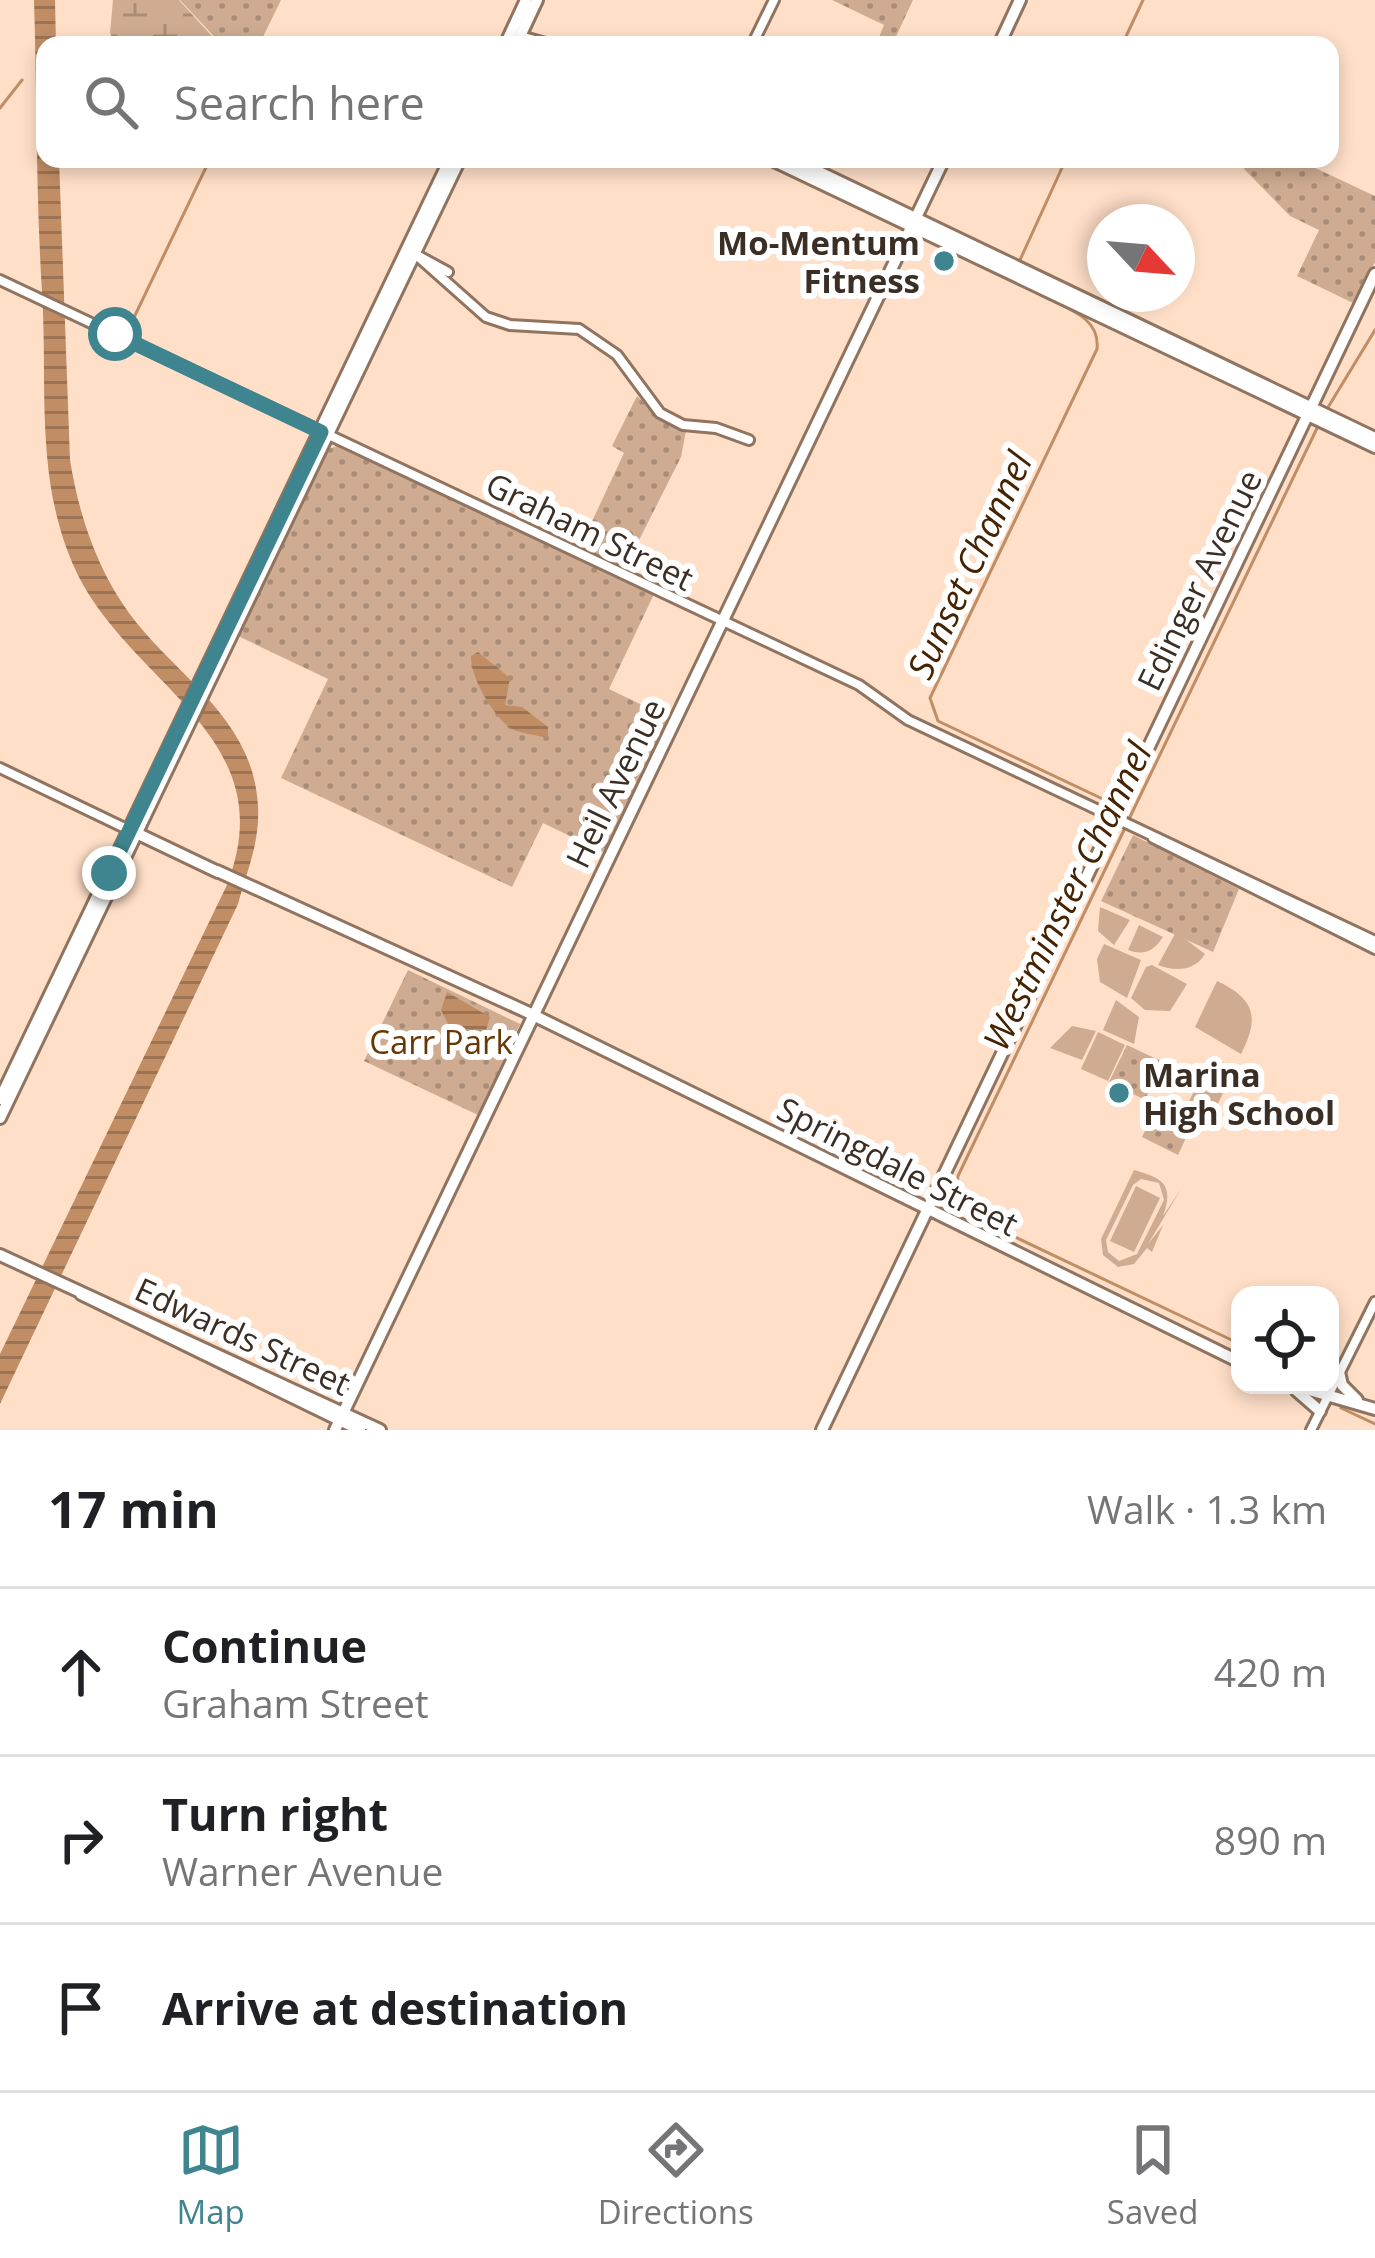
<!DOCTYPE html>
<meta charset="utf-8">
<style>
body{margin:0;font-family:"Open Sans",sans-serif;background:#f2f2f2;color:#202124}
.controls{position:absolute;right:36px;bottom:36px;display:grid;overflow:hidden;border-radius:24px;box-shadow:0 6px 18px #0003}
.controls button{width:108px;height:108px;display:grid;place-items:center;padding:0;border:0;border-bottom:3px solid #e0e0e0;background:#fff;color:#202124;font:60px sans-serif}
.compass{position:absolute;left:1087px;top:204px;width:108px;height:108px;border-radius:50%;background:#fff;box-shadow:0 6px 18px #0003;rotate:116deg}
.stop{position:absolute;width:36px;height:36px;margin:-27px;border:9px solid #3e858f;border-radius:50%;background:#fff}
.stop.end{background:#3e858f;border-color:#fff;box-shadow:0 3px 12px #0008}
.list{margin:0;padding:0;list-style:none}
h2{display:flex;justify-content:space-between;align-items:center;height:156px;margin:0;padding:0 48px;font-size:51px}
h2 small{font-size:39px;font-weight:400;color:#757577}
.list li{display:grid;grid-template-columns:78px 1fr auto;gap:36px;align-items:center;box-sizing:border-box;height:168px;padding:0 48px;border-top:3px solid #e0e0e0}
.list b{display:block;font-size:45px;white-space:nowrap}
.list p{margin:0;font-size:39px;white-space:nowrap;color:#757577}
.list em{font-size:39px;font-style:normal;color:#757577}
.icon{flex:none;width:66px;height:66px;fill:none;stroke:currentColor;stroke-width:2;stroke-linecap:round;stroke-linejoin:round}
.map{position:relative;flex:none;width:1375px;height:1430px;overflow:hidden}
.search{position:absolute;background:#fff;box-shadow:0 6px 18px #0003;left:36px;right:36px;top:36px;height:132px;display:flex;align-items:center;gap:30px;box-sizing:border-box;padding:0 42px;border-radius:24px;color:#757577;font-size:45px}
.sheet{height:660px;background:#fff}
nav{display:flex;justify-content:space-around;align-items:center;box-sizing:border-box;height:168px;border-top:3px solid #e0e0e0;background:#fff;font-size:33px;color:#757577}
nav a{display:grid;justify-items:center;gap:6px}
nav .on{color:#3e858f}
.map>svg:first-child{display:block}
</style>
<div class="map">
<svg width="1375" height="1430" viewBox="0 0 1375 1430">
<defs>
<pattern id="green-dots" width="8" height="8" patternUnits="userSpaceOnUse" patternTransform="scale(3)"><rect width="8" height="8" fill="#cfac91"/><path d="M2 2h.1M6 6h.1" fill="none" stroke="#a98c76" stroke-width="1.8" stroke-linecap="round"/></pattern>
<pattern id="wetland-marsh" width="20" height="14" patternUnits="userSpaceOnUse" patternTransform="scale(3)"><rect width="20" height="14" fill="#cfac91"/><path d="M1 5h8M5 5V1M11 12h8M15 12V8" fill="none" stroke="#a98c76"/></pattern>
<pattern id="water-rules" width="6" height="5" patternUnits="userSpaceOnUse" patternTransform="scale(3)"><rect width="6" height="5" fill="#c08d65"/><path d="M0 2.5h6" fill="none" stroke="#9d7453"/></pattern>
</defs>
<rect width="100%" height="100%" fill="#ffdfc8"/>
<path fill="url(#green-dots)" d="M180,0H281L259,45H222Z
M832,0H913L892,45L877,42L884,25Z
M1249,159H1296L1375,196V262L1355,304L1297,276L1319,230L1290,216L1244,169Z
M637,396L662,420L686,431L681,457L625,568L580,547L624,453L612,446Z
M337,446L655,592L609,689L669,718L605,853L543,823L512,887L281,778L328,679L238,636L328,449Z
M1133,835L1239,889L1213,952L1101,901Z
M408,970L520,1024L478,1115L364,1061Z
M1127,1045L1163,1062L1145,1100L1109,1082Z
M1178,1107L1196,1116L1178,1155L1142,1137L1155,1110L1172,1119Z"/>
<path fill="url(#wetland-marsh)" d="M113,0H179L220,45H116L110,33Z"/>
<path fill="#cfac91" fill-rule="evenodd" d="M1100,907L1130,920L1114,945L1098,931Z
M1139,925L1163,937C1154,951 1144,956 1128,950Z
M1176,932L1205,954C1195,971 1175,972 1158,965Z
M1104,944L1141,960L1127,998L1100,982L1097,959Z
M1152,965L1187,984L1170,1011L1145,1010L1131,998L1146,967Z
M1217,981C1255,999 1260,1017 1241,1054L1195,1027Z
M1116,1000L1139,1017L1134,1044L1103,1030Z
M1072,1026L1096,1031L1082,1060L1050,1048Z
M1098,1032L1125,1045L1108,1081L1081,1069Z
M1210,1056L1235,1068L1212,1116L1188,1104Z
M1134,1170C1161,1178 1175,1183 1163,1216L1181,1189L1148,1244L1163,1225L1152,1252L1147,1248L1134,1264L1118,1267L1103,1255L1101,1239ZM1141,1179L1159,1183L1164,1200L1137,1254L1119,1261L1108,1252L1106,1240L1133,1185Z
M1136,1186L1160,1198L1134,1252L1110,1241Z"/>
<path fill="url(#water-rules)" d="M34,0H55L56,45H45V159H59L70,460C79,515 96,567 129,613C177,678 253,717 258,806C260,843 247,870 238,904L0,1404V1354L226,887C287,736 131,687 76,571C34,481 48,387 42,292C36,195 37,97 34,0Z
M478,652L510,678L505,705L522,707L548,727V738C540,736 519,733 512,729C494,718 470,677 471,656Z
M447,992L490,1017L483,1040L474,1048L448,1040L449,1026L441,1010Z"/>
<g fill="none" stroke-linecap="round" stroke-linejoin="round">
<path stroke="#c08d65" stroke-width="3" d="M1122,45L1143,0
M0,108L22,80
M1020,260L1066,159
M1030,288C1054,307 1101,311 1097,349L930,698L938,721L1107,801
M127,332L210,159
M1327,409L1375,330
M1129,819L1320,422
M1125,828L958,1176L956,1196L975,1218L1240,1344
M1341,1408L1375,1424"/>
<defs>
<path id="minor" d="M752,45L774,0
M415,254L486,317L510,325L579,329L617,355L660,413L683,425L716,428L749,440
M415,254L448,272
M0,280L859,685L908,720L1375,941
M0,768L129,830
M1153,838L1375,949
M1311,1430L1375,1302"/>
<path id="major" d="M520,37L549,45
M505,45L526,0
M516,45L537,0
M999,45L1020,0
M770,159L1375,447
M792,159L1375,438
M132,831L218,872
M217,871L527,1012L1240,1362
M0,1099L450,159
M0,1118L460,159
M0,1255L380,1430
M81,1294L360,1430
M1339,1372L1342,1385L1357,1400
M1292,1385L1375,1409
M1297,1391L1320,1411
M335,1430L944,159
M822,1430L1375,274"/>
</defs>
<use href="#minor" stroke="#90745f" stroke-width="14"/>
<use href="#major" stroke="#90745f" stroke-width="16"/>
<use href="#minor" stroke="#fff" stroke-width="8"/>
<use href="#major" stroke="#fff" stroke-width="10"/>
</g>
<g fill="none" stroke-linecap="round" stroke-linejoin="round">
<path stroke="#3e858f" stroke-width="15" d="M109,873L321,432L115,334"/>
</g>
<g fill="#3e858f" stroke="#fff" stroke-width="4.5">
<circle cx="944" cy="261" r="12"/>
<circle cx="1119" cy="1093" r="12"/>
</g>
<g text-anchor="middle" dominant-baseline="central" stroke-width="12" stroke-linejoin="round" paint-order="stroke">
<g font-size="33" font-weight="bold" fill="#3a2e25" stroke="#fff" text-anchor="end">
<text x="920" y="242">Mo-Mentum<tspan x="920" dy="38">Fitness</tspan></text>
<text x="1143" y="1074" text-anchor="start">Marina<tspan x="1143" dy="38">High School</tspan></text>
</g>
<g font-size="33" fill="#3a2e25" stroke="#fff">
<text transform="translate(590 531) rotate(26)">Graham Street</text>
<text transform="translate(1199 580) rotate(-64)">Edinger Avenue</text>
<text transform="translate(615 783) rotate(-64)">Heil Avenue</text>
<text transform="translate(898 1166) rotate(27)">Springdale Street</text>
<text transform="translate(243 1336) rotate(25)">Edwards Street</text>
</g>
<g font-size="33" fill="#683704" stroke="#fff">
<text x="441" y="1041">Carr Park</text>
</g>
<g font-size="36" font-style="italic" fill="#462403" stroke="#fff">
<text transform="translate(969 565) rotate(-65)">Sunset Channel</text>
<text transform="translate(1067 896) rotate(-64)">Westminster Channel</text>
</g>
</g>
</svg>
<div class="controls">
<button><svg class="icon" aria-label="locate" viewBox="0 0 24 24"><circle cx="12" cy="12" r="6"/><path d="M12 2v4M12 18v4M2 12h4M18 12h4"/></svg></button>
</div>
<svg class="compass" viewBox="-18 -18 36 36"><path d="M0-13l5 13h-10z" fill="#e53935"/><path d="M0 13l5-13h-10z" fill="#757577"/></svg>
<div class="stop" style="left:115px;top:334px"></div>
<div class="stop end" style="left:109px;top:873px"></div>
<div class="search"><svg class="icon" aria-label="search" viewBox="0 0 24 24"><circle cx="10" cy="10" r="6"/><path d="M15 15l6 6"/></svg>Search here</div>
</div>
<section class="sheet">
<h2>17 min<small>Walk · 1.3 km</small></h2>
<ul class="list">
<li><svg class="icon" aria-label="ahead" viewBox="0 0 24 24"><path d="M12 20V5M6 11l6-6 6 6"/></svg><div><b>Continue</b><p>Graham Street</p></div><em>420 m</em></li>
<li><svg class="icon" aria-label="right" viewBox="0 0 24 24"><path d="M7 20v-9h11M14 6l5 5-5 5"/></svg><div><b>Turn right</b><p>Warner Avenue</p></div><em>890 m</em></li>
<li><svg class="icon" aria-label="arrive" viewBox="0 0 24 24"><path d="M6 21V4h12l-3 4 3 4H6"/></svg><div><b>Arrive at destination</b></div></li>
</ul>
</section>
<nav>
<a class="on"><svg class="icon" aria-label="map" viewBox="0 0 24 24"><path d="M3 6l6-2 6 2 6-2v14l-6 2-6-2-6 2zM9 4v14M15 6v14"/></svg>Map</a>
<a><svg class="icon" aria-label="directions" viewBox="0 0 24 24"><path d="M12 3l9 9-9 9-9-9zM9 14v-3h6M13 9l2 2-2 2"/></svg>Directions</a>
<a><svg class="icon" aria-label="saved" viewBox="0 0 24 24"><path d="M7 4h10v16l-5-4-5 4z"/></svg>Saved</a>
</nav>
